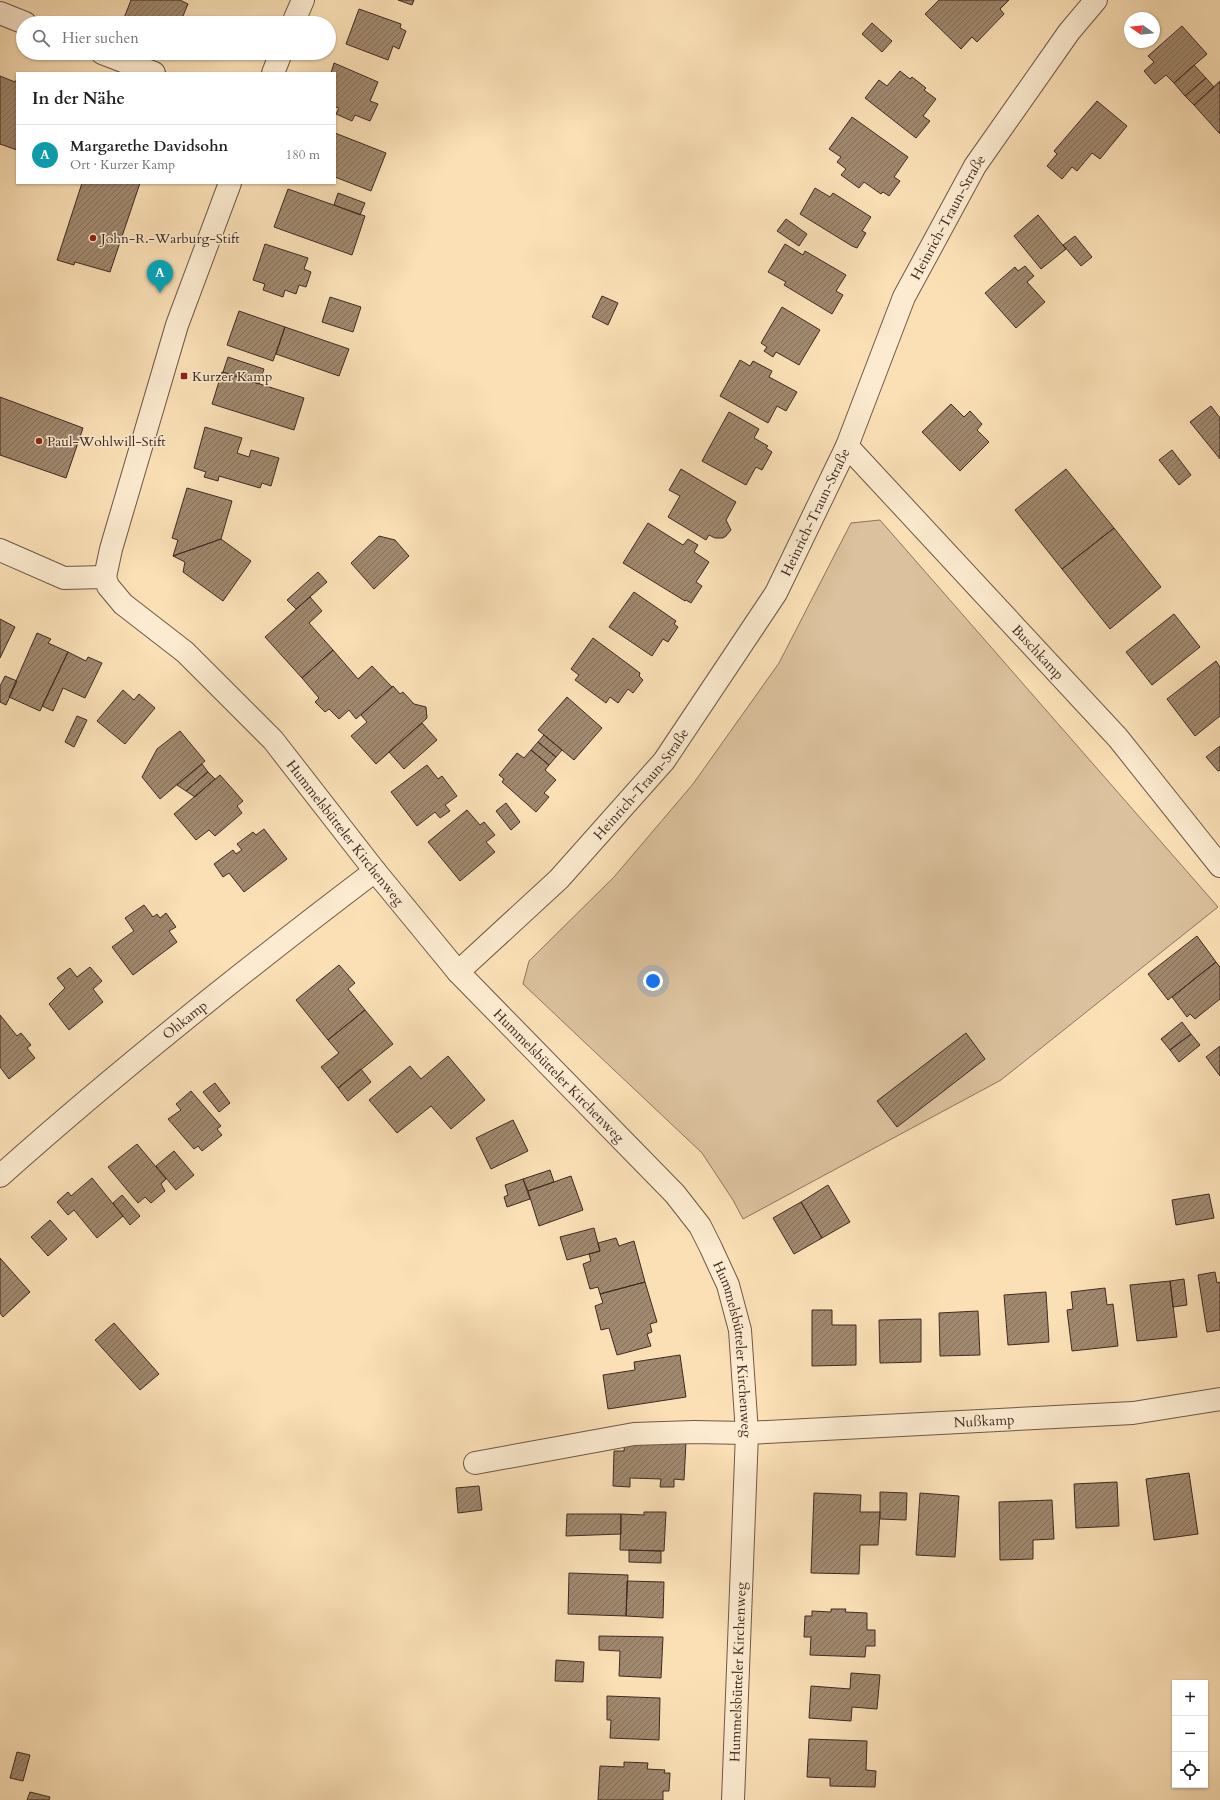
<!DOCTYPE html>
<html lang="de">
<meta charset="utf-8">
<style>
body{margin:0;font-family:Cardo,serif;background:#f2f2f2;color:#202124}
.controls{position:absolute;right:12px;bottom:12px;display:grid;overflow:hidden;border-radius:0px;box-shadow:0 1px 3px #0004}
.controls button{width:36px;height:36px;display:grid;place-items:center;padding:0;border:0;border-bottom:1px solid #e0e0e0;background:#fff;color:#202124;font:20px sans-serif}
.compass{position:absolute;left:1124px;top:12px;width:36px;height:36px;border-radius:50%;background:#fff;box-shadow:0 1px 3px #0004;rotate:285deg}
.you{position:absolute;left:653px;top:981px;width:14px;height:14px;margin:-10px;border:3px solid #fff;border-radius:50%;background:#1a73e8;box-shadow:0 0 0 6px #1a73e833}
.badge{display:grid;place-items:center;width:26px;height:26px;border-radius:50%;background:#2563eb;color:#fff;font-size:13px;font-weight:700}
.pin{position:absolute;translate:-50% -33px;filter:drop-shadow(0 1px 2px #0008)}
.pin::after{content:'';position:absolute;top:21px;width:14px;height:12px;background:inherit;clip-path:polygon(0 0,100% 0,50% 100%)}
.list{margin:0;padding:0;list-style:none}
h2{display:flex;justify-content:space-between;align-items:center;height:52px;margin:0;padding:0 16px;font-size:17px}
h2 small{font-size:13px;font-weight:400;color:#757577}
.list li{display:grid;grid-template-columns:26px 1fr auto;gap:12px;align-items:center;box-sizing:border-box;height:60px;padding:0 16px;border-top:1px solid #e0e0e0}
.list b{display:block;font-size:15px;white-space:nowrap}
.list p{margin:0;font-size:13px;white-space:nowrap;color:#757577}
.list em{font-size:13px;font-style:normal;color:#757577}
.icon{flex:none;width:22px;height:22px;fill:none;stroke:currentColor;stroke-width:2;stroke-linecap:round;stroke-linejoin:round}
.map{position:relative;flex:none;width:1220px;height:1800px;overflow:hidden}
.search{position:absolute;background:#fff;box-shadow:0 1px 3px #0004;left:16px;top:16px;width:320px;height:44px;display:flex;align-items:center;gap:10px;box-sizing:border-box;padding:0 14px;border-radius:22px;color:#757577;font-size:15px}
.panel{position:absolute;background:#fff;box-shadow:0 1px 3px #0004;left:16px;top:72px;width:320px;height:112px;border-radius:0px}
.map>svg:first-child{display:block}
</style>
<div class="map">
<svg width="1220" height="1800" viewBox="0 0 1220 1800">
<defs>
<pattern id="building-hatch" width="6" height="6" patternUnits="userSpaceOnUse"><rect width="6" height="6" fill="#a1896f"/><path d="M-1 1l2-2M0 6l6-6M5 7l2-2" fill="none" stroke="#85705b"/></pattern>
</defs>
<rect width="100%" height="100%" fill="#fbe0b6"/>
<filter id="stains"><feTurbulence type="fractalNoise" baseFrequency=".005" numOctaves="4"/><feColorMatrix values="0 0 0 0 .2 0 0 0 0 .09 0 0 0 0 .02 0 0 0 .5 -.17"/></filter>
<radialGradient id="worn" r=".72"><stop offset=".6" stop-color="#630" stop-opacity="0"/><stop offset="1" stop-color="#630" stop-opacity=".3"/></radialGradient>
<path fill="#dbc19d" stroke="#8d7660" d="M880,520L1218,907L1001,1080L743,1219L733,1200L702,1153L523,984L529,961L614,877L693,784L779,663L851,523Z"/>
<path fill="url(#building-hatch)" stroke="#3f2a22" d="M131,0H180L188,4L180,23H135L124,18Z
M398,0H414L412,5Z
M939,0H1009L1000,9L1004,14L977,42L972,37L961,49L925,14Z
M359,9L401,24L400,28L406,31L399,49L393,46L388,60L346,44Z
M872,23L892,41L882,52L862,34Z
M1182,26L1207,54L1174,83L1166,75L1155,84L1144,71L1154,62L1148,56Z
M334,63L378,82L370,101L378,104L370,121L355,115L352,121L336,114L339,108L335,107V73H331Z
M1194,65L1206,78L1185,96L1174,83Z
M900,71L910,79L912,77L926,88L924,90L936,99L923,116L930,121L916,138L865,98L879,80L887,86Z
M0,76L15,82L17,79V150L0,144Z
M1206,78L1214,87L1194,105L1185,96Z
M1220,81V134L1194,105Z
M1097,101L1127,126L1100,159L1092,153L1077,171L1072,167L1062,179L1047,166L1057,154L1054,151Z
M852,117L908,157L894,177L900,181L889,196L883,192L881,194L864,182L859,188L841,175L846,169L837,162L841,157L829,149Z
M335,133L386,153L371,191L335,177Z
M82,183H140L110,272L75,262L74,265L57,260Z
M815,188L830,197L833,193L871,217L862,231L866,233L857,248L852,246L800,214Z
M288,189L365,216L352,255L274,227Z
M338,193L365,203L360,215L334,205Z
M1038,215L1066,249L1041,269L1014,236Z
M786,219L807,234L799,246L777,231Z
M1075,236L1092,257L1081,266L1063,245Z
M265,244L308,258L304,269L311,272L306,287L299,285L296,294L285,290L283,297L263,290L265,284L253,280Z
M785,244L803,255L805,251L846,275L836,291L843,295L832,314L784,285L786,282L768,272Z
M1025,266L1034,276L1027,282L1045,302L1016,328L985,293L1015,267L1018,271Z
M602,296L618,303L608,325L592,317Z
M330,297L361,307L353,332L322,322Z
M782,307L820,330L799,365L776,352L773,357L764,351L767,347L761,343Z
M239,311L285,327L273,361L227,345Z
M285,327L349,349L339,376L276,354Z
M228,357L264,369L259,384L223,372Z
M740,360L750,366L753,361L772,371L769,377L797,392L786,411L777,406L768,423L720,396Z
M222,372L304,398L294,430L212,404Z
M0,397L83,428L66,478L0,455Z
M951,404L964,417L970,411L982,424L977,430L989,442L960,471L922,432Z
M1211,406L1220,418V459L1190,422Z
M729,412L759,429L754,438L768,446L766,448L772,452L762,470L756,467L746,485L702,461Z
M205,427L242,438L237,453L249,457L251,450L279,458L271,486L262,483L260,488L219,476L218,481L204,477L206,472L194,468Z
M1172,450L1191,475L1179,485L1159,460Z
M681,469L736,502L726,520L731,530L726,536L723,538H715L709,535L706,540L668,517L680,496L669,490Z
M1066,469L1114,528L1062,569L1015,510Z
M187,488L232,501L221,539L173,556L178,540L172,538Z
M648,523L683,545L688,539L698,545L694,552L709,562L696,582L702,586L691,603L686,600L685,601L623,563Z
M1114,528L1161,587L1110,629L1062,569Z
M379,536L395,540L409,556L374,589L351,563Z
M221,539L251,561L223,601L183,572L185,562L173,556Z
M318,572L327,582L296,609L287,600Z
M634,592L676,621L674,624L678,627L668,642L663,639L652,656L609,627Z
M310,597L322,611L309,623L333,650L302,678L265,637Z
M1174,614L1200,647L1152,685L1126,652Z
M0,619L15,627L0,658Z
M37,633L51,639L48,643L68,652L40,711L9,697Z
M593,638L640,673L639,676L643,680L633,693L628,689L618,703L610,697L606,703L575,680L579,675L571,669Z
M333,650L358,679L372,666L392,687L356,719L349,710L339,719L329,709L325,712L315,702L319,698L302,678Z
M68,652L86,661L88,657L102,663L85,698L63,688L53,711L42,706Z
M1216,661L1220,667V716L1195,736L1167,699Z
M5,676L17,681L6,705L0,702V686Z
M393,686L400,694L403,692L414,704L426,707L427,718L376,764L351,736L367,722L361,715Z
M123,690L134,700L139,694L155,708L125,744L97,721Z
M567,697L602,728L574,760L538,730Z
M77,716L87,720L74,747L65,742Z
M422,723L437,740L404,769L389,752Z
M180,731L205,761L160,799L142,777L157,749Z
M544,735L562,750L556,757L538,742Z
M538,742L556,757L549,765L531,750Z
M1220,746V770L1218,771L1206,757Z
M531,750L549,765L545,770L556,780L544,793L549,797L536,812L502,782L504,779L499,775L517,753L524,758Z
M202,764L208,772L186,791L177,785Z
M427,765L438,779L442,776L457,796L445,805L450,811L440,818L435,812L417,826L391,792Z
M208,772L215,779L195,797L186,791Z
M220,775L243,801L237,806L242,813L215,836L209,830L196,840L174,814Z
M506,803L520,822L511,830L496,811Z
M467,810L480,825L484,822L495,835L486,842L495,852L460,881L428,842Z
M264,829L287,859L244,892L229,873L223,877L214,864L233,850L236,854L242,850L237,844L253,832L256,835Z
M144,905L153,917L157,914L160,918L166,913L176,927L169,931L177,942L133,975L112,947L134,931L125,918Z
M1197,936L1216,962L1168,1000L1148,974Z
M1216,962L1220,967V999L1195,1019L1190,1014L1187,1017L1172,997Z
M339,965L355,983L348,989L365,1010L328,1040L296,1000Z
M90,967L102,981L93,989L103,1002L69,1030L49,1004L65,988L57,978L70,968L77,977Z
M365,1010L393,1044L338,1088L321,1067L339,1053L328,1040Z
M0,1015L17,1036L21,1033L31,1045L27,1048L35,1058L9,1079L0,1067Z
M1182,1022L1191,1034L1170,1050L1161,1039Z
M966,1033L985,1059L897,1127L877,1101Z
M1191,1034L1200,1045L1179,1062L1170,1050Z
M1220,1046V1076L1206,1057Z
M448,1056L485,1100L451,1129L431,1106L397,1133L369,1100L410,1066L421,1079Z
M361,1069L371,1082L348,1101L338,1088Z
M215,1083L230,1103L219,1112L203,1092Z
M191,1091L221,1126L217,1129L222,1135L202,1151L198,1146L194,1149L168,1119L181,1110L176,1104Z
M513,1120L528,1151L491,1169L476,1138Z
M137,1144L166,1179L161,1184L165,1191L151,1203L145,1197L138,1203L108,1167Z
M174,1151L194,1175L176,1190L156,1166Z
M550,1170L554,1182L528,1191L523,1179Z
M571,1176L583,1210L539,1226L528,1191Z
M92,1178L123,1216L97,1238L74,1210L68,1215L57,1202L68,1192L71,1196Z
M523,1179L530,1199L507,1207L504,1197L508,1195L505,1185Z
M828,1185L850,1222L822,1238L801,1202Z
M1209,1194L1214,1218L1176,1225L1172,1200Z
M122,1195L140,1216L130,1225L113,1203Z
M801,1202L822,1238L794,1254L773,1218Z
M50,1220L67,1239L48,1256L31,1237Z
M594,1228L600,1251L567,1260L560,1237Z
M616,1238L619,1246L634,1241L645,1282L600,1294L598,1287L590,1289L583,1264L591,1261L589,1254L600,1251L598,1243Z
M0,1258L30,1292L3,1317L0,1313Z
M1215,1272L1217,1283L1220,1282V1330L1207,1332L1198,1275Z
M1184,1279L1187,1305L1173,1307L1170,1281Z
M1170,1281L1177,1337L1137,1341L1130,1285Z
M645,1282L657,1322L650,1324L652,1332L647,1334L651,1346L617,1355L609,1328L601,1330L595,1306L603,1303L600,1294Z
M1105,1288L1107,1305L1113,1304L1118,1346L1072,1351L1067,1310L1073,1309L1071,1292Z
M1046,1292L1049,1342L1008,1345L1004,1295Z
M812,1310H832V1325H856V1365L812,1366Z
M978,1311L980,1355L940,1356L939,1313Z
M921,1319V1362L880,1363L879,1320Z
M114,1323L159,1374L140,1390L95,1340Z
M680,1355L686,1397L608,1409L603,1375L635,1370L634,1362Z
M625,1440L686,1442L684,1480L674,1479V1487H660L661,1479L630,1478V1487L613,1486L614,1451H624Z
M1189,1473L1198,1534L1154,1540L1146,1479Z
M1117,1482L1119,1526L1076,1528L1074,1484Z
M479,1486L482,1510L458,1513L456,1488Z
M880,1492L907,1493L906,1520L880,1519Z
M814,1493L861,1495L860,1512H880L878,1545H860L859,1574L811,1573Z
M920,1493L959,1496L955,1557L916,1555Z
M1052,1500L1054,1539L1033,1540V1559L1000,1560L999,1502Z
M644,1512H666L664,1551L620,1550L621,1514L644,1515Z
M567,1514H621V1534L566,1536Z
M629,1550L661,1551V1563L629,1562Z
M569,1573L628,1575L626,1616L568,1614Z
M627,1581L664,1582L663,1618L626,1616Z
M831,1609H846L845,1612L867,1613V1630H875V1646H866L865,1657L810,1655L811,1637H804L805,1616H812V1611L831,1612Z
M599,1636L663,1637L661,1678L619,1676L620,1651L599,1650Z
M556,1660L584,1662L583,1682L555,1681Z
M851,1673L880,1675L877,1709L852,1707L851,1721L809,1718L811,1686L850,1689Z
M607,1696L660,1698L659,1740L610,1738L611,1720H607Z
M809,1739L867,1741L866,1770L876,1771L875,1787L830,1786V1778L807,1777Z
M17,1752L30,1755L23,1781L10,1778Z
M624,1762L648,1763L647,1769L665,1770L664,1773H670L669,1791H663V1800H598L600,1766L624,1767Z
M30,1792L50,1797L49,1800H27Z"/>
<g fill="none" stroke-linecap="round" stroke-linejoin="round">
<defs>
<g id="minor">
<path d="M0,13L25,23"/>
<path d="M293,23L303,0"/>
<path d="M102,53L154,73"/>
<path d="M273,73L281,53"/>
<path id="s1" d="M230,183L177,325L111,549L105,577L108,586L123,604L185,652L273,740L375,871L458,972L675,1194L700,1226L711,1248L728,1285L740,1330L747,1433L733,1800"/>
<path id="s2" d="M847,446L1118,738L1220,866"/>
<path d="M0,550L64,578L105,577"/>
<path id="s3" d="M458,972L559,879L664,761L776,593L847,446L904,297L975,166L1069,32L1096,0"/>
<path id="s4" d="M0,1176C120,1069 247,968 375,871"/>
<path id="s5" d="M475,1463L634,1434L694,1432L747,1433L1133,1413L1220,1399"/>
</g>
</defs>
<use href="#minor" stroke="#6e5847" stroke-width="24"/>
<use href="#minor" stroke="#fcebd0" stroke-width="22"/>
</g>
<g fill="#8f2418" stroke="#fcebd0" stroke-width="1.5">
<circle cx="93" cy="238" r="4"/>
<rect x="180" y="372" width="8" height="8" rx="2"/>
<circle cx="39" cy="441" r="4"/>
</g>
<g text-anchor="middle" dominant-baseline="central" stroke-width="3" stroke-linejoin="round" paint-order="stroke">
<g font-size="14" fill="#3f2a22" stroke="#fcebd0">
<text stroke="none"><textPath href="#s3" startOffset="911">Heinrich-Traun-Straße</textPath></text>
<text stroke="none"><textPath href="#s3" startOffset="587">Heinrich-Traun-Straße</textPath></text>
<text stroke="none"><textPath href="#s2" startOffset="281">Buschkamp</textPath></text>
<text stroke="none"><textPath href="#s3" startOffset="263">Heinrich-Traun-Straße</textPath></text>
<text stroke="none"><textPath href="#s1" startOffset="767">Hummelsbütteler Kirchenweg</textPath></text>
<text stroke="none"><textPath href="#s4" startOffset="242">Ohkamp</textPath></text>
<text stroke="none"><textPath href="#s1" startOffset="1091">Hummelsbütteler Kirchenweg</textPath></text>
<text stroke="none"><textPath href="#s1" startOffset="1427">Hummelsbütteler Kirchenweg</textPath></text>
<text stroke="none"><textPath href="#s5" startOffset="512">Nußkamp</textPath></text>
<text transform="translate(738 1672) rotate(-88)">Hummelsbütteler Kirchenweg</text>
</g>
<g font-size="14" fill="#3f2a22" stroke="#fcebd0" text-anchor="start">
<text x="101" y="238">John-R.-Warburg-Stift</text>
<text x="192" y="376">Kurzer Kamp</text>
<text x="47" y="441">Paul-Wohlwill-Stift</text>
</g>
</g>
<rect width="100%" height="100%" filter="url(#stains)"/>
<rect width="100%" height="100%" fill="url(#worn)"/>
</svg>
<div class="controls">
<button>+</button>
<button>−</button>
<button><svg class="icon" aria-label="locate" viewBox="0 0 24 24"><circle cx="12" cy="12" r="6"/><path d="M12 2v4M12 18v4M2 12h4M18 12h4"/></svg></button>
</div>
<svg class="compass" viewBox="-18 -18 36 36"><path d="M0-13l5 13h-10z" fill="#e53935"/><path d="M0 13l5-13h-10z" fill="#757577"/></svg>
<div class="you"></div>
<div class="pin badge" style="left:160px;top:293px;background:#0f9aa8">A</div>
<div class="search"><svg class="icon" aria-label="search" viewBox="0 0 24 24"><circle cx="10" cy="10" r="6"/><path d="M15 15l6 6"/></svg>Hier suchen</div>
<section class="panel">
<h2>In der Nähe<small></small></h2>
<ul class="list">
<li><span class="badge" style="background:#0f9aa8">A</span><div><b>Margarethe Davidsohn</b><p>Ort · Kurzer Kamp</p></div><em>180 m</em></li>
</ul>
</section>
</div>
